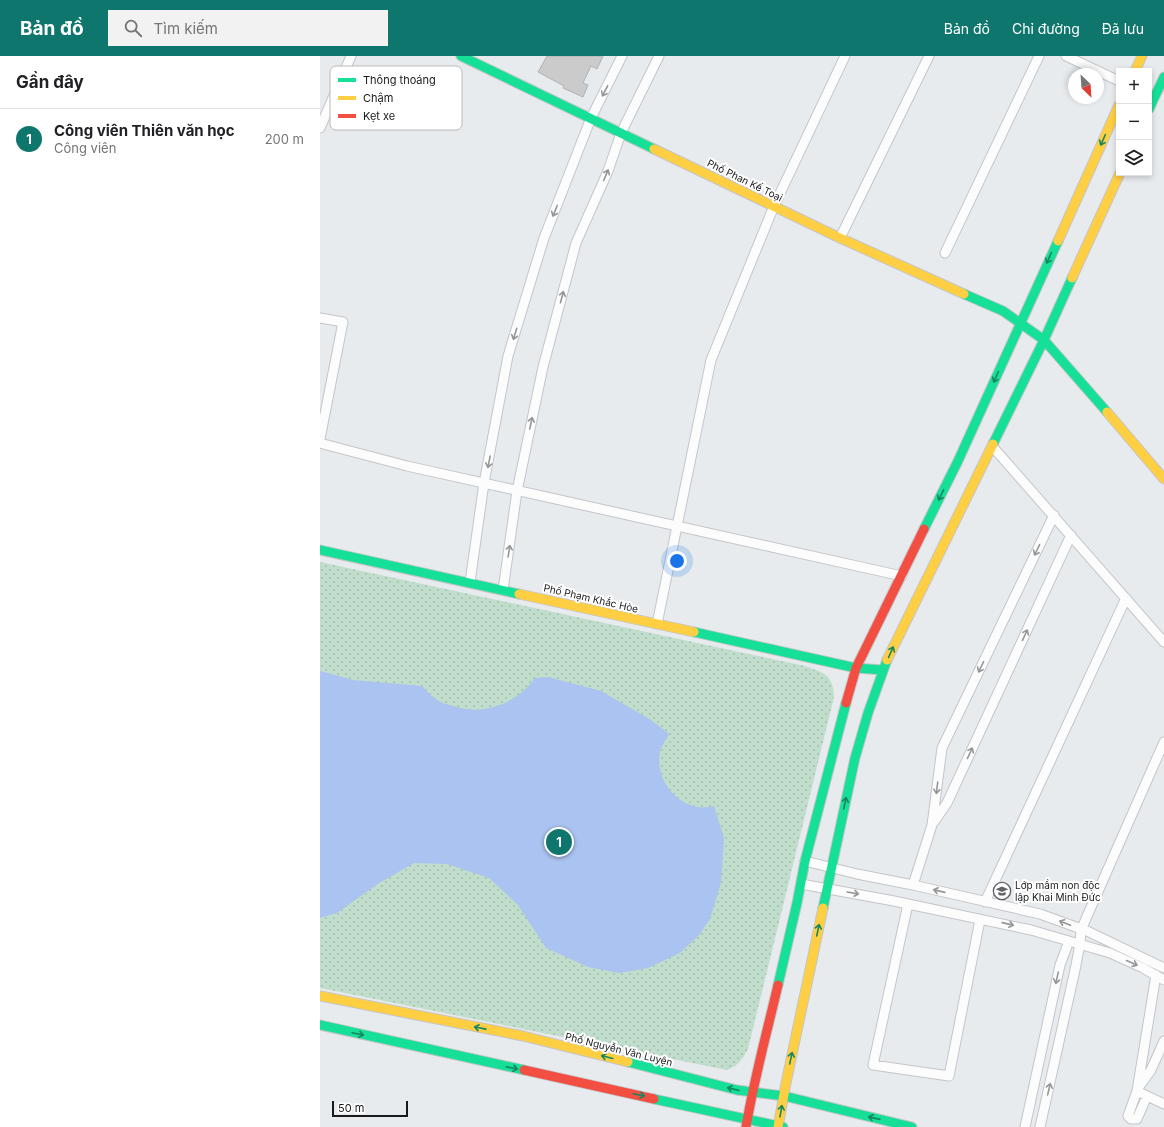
<!DOCTYPE html>
<html lang="vi">
<meta charset="utf-8">
<style>
body{margin:0;font-family:Inter,sans-serif;background:#f2f2f2;color:#202124}
.controls{position:absolute;right:12px;top:12px;display:grid;overflow:hidden;border-radius:0px;box-shadow:0 2px 6px #0003}
.controls button{width:36px;height:36px;display:grid;place-items:center;padding:0;border:0;border-bottom:1px solid #e0e0e0;background:#fff;color:#202124;font:20px sans-serif}
.compass{position:absolute;left:748px;top:12px;width:36px;height:36px;border-radius:50%;background:#fff;box-shadow:0 2px 6px #0003;rotate:155deg}
.scale{position:absolute;left:12px;bottom:10px;width:76px;box-sizing:border-box;padding-left:4px;border:2px solid #18191b;border-top:0;font-size:11px;line-height:14px;white-space:nowrap;color:#18191b;-webkit-text-stroke:3px #fff;paint-order:stroke}
.you{position:absolute;left:357px;top:505px;width:14px;height:14px;margin:-10px;border:3px solid #fff;border-radius:50%;background:#1a73e8;box-shadow:0 0 0 6px #1a73e833}
.badge{display:grid;place-items:center;width:26px;height:26px;border-radius:50%;background:#0f766e;color:#fff;font-size:13px;font-weight:700}
.pin{position:absolute;translate:-50% -50%;border:2px solid #fff;box-shadow:0 1px 4px #0006}
.list{margin:0;padding:0;list-style:none}
h2{display:flex;justify-content:space-between;align-items:center;height:52px;margin:0;padding:0 16px;font-size:17px}
h2 small{font-size:13px;font-weight:400;color:#757577}
.list li{display:grid;grid-template-columns:26px 1fr auto;gap:12px;align-items:center;box-sizing:border-box;height:60px;padding:0 16px;border-top:1px solid #e0e0e0}
.list b{display:block;font-size:15px;white-space:nowrap}
.list p{margin:0;font-size:13px;white-space:nowrap;color:#757577}
.list em{font-size:13px;font-style:normal;color:#757577}
.icon{flex:none;width:22px;height:22px;fill:none;stroke:currentColor;stroke-width:2;stroke-linecap:round;stroke-linejoin:round}
.map{position:relative;flex:none;width:844px;height:1071px;overflow:hidden}
header{display:flex;align-items:center;gap:24px;box-sizing:border-box;height:56px;padding:0 20px;background:#0f766e;color:#fff}
header strong{font-size:19px}
nav{display:flex;gap:22px;margin-inline-start:auto;font-size:14px}
.search{width:280px;height:36px;background:#f2f2f2;display:flex;align-items:center;gap:10px;box-sizing:border-box;padding:0 14px;border-radius:0px;color:#757577;font-size:15px}
main{display:flex}
aside{flex:1;background:#fff}
.map>svg:first-child{display:block}
</style>
<header>
<strong>Bản đồ</strong>
<div class="search"><svg class="icon" aria-label="search" viewBox="0 0 24 24"><circle cx="10" cy="10" r="6"/><path d="M15 15l6 6"/></svg>Tìm kiếm</div>
<nav><a>Bản đồ</a><a>Chỉ đường</a><a>Đã lưu</a></nav>
</header>
<main>
<aside>
<h2>Gần đây<small></small></h2>
<ul class="list">
<li><span class="badge">1</span><div><b>Công viên Thiên văn học</b><p>Công viên</p></div><em>200 m</em></li>
</ul>
</aside>
<div class="map">
<svg width="844" height="1071" viewBox="0 0 844 1071">
<defs>
<pattern id="park-dots" width="8" height="8" patternUnits="userSpaceOnUse"><rect width="8" height="8" fill="#c0decb"/><path d="M2 2h.1M6 6h.1" fill="none" stroke="#a4beae" stroke-width="1.8" stroke-linecap="round"/></pattern>
</defs>
<rect width="100%" height="100%" fill="#e8ebee"/>
<path fill="url(#park-dots)" d="M0,506L485,610C504,617 513,618 514,641L428,993C423,1003 418,1010 407,1014L0,932Z"/>
<path fill="#abc3f0" d="M0,615L33,624L102,630C106,634 109,638 113,641C118,645 124,648 130,649C162,661 195,649 215,622L228,621L281,635L331,664L349,678C346,683 343,688 341,692C333,718 352,747 378,751C383,752 389,751 394,750L404,782L401,827L390,863L380,878L360,897L328,912L299,917L268,911L226,892L198,849L169,822L127,808L94,807L59,827L17,857L0,862Z"/>
<path fill="#cbcbcb" stroke="#b2b2b2" d="M227,0H283L277,13L271,10L263,27L268,29L263,41L243,32L244,30L218,16Z"/>
<g fill="none" stroke-linecap="round" stroke-linejoin="round">
<defs>
<path id="street" d="M746,0L799,25
M0,72L31,0
M520,182L609,0
M625,197L719,0
M0,262L23,266L0,383
M0,387L87,410L582,520
M672,390L844,586
M150,526L164,427L188,300L224,182L271,62L302,0
M183,534L197,435L223,311L256,187L288,115L301,77L339,0
M337,568L391,304L454,150L525,0
M614,766L627,747L751,479
M485,805L537,818L593,829L720,858L767,875L844,912
M481,828L574,845L711,874L790,897L823,912L844,924
M593,829L612,769L622,692L734,459
M665,846L806,542
M588,848L553,1009L629,1020L660,864
M818,1032L831,1014L844,985
M821,1037L844,1048
M827,1040L817,1063H811L808,1060L809,1057L817,1035L836,919
M705,1071L740,909L749,885
M720,1071L755,914L760,888L761,874L844,686"/>
<path id="fast" d="M141,0L334,93
M829,53L844,21
M644,238L683,255L724,284L787,356
M673,388L724,284L752,222
M604,473L638,405L738,185
M0,494L199,538
M374,576L536,612L563,614
M503,852L535,702L548,657L567,604
M458,929L477,847L485,805L526,647
M0,969L204,1014
M308,1006L417,1034L464,1040L592,1071
M334,1043L463,1071"/>
<path id="slow" d="M815,15L822,0
M334,93L520,182L644,238
M738,185L799,49
M752,222L800,117
M787,356L844,423
M199,538L374,576
M567,604L673,388
M0,940L203,980L308,1006
M458,1071L466,1027L503,852"/>
<path id="jam" d="M526,647L536,612L604,473
M204,1014L334,1043
M426,1071C434,1023 447,976 458,929"/>
</defs>
<use href="#street" stroke="#c4c5c8" stroke-width="11"/>
<use href="#fast" stroke="#c4c5c8" stroke-width="11"/>
<use href="#slow" stroke="#c4c5c8" stroke-width="11"/>
<use href="#jam" stroke="#c4c5c8" stroke-width="11"/>
<use href="#street" stroke="#fcfcfc" stroke-width="9"/>
<use href="#fast" stroke="#16e098" stroke-width="9"/>
<use href="#slow" stroke="#ffcf43" stroke-width="9"/>
<use href="#jam" stroke="#f24e42" stroke-width="9"/>
</g>
<defs><path id="oneway-shaft" d="M-6 0H5M1.5-3L5.5 0L1.5 3" fill="none" stroke-width="1.6" stroke-linecap="round" stroke-linejoin="round"/></defs>
<g stroke="#959697">
<use href="#oneway-shaft" transform="translate(285 35) rotate(117)"/>
<use href="#oneway-shaft" transform="translate(286 119) rotate(-67)"/>
<use href="#oneway-shaft" transform="translate(235 155) rotate(112)"/>
<use href="#oneway-shaft" transform="translate(242 241) rotate(-75)"/>
<use href="#oneway-shaft" transform="translate(195 278) rotate(107)"/>
<use href="#oneway-shaft" transform="translate(211 367) rotate(-78)"/>
<use href="#oneway-shaft" transform="translate(169 406) rotate(101)"/>
<use href="#oneway-shaft" transform="translate(717 494) rotate(116)"/>
<use href="#oneway-shaft" transform="translate(189 495) rotate(-81)"/>
<use href="#oneway-shaft" transform="translate(705 579) rotate(-65)"/>
<use href="#oneway-shaft" transform="translate(661 611) rotate(116)"/>
<use href="#oneway-shaft" transform="translate(650 697) rotate(-65)"/>
<use href="#oneway-shaft" transform="translate(617 732) rotate(97)"/>
<use href="#oneway-shaft" transform="translate(619 835) rotate(-167)"/>
<use href="#oneway-shaft" transform="translate(533 837) rotate(10)"/>
<use href="#oneway-shaft" transform="translate(745 867) rotate(-159)"/>
<use href="#oneway-shaft" transform="translate(688 868) rotate(13)"/>
<use href="#oneway-shaft" transform="translate(812 907) rotate(24)"/>
<use href="#oneway-shaft" transform="translate(737 922) rotate(102)"/>
<use href="#oneway-shaft" transform="translate(729 1033) rotate(-77)"/>
</g>
<g stroke="#178660">
<use href="#oneway-shaft" transform="translate(783 84) rotate(114)"/>
<use href="#oneway-shaft" transform="translate(729 202) rotate(114)"/>
<use href="#oneway-shaft" transform="translate(676 321) rotate(114)"/>
<use href="#oneway-shaft" transform="translate(621 439) rotate(116)"/>
<use href="#oneway-shaft" transform="translate(571 596) rotate(-66)"/>
<use href="#oneway-shaft" transform="translate(525 747) rotate(-78)"/>
<use href="#oneway-shaft" transform="translate(498 874) rotate(-78)"/>
<use href="#oneway-shaft" transform="translate(160 972) rotate(-169)"/>
<use href="#oneway-shaft" transform="translate(38 978) rotate(12)"/>
<use href="#oneway-shaft" transform="translate(287 1001) rotate(-166)"/>
<use href="#oneway-shaft" transform="translate(471 1002) rotate(-78)"/>
<use href="#oneway-shaft" transform="translate(192 1012) rotate(12)"/>
<use href="#oneway-shaft" transform="translate(413 1033) rotate(-167)"/>
<use href="#oneway-shaft" transform="translate(319 1039) rotate(12)"/>
<use href="#oneway-shaft" transform="translate(461 1055) rotate(-80)"/>
<use href="#oneway-shaft" transform="translate(554 1062) rotate(-167)"/>
</g>
<defs>
<symbol id="school-ring" viewBox="-11 -11 22 22"><circle r="9.5" fill="#fff" stroke="#616265" stroke-width="1.5"/><path d="M0-5L7-2L0 1L-7-2ZM-4 1L0 2.5L4 1V4Q0 6-4 4Z" fill="#616265"/></symbol>
</defs>
<g fill-rule="evenodd">
<use href="#school-ring" x="672" y="825" width="20" height="20"/>
</g>
<g text-anchor="middle" dominant-baseline="central" stroke-width="4" stroke-linejoin="round" paint-order="stroke">
<g font-size="10" fill="#18191b" stroke="#fff">
<text transform="translate(425 124) rotate(26)">Phố Phan Kế Toại</text>
<text transform="translate(271 542) rotate(13)">Phố Phạm Khắc Hòe</text>
<text transform="translate(299 993) rotate(14)">Phố Nguyễn Văn Luyện</text>
</g>
<g font-size="10" fill="#18191b" stroke="#fff" text-anchor="start">
<text x="695" y="829">Lớp mầm non độc<tspan x="695" dy="12">lập Khai Minh Đức</tspan></text>
</g>
</g>
<rect x="10" y="10" width="132" height="64" rx="6" fill="#fff" stroke="#bababb" stroke-width="1"/>
<rect x="18" y="22" width="18" height="4" fill="#16e098"/>
<rect x="18" y="40" width="18" height="4" fill="#ffcf43"/>
<rect x="18" y="58" width="18" height="4" fill="#f24e42"/>
<g font-size="11" fill="#18191b">
<text x="43" y="28">Thông thoáng</text>
<text x="43" y="46">Chậm</text>
<text x="43" y="64">Kẹt xe</text>
</g>
</svg>
<div class="controls">
<button>+</button>
<button>−</button>
<button><svg class="icon" aria-label="layers" viewBox="0 0 24 24"><path d="M12 4l9 5-9 5-9-5zM3 14l9 5 9-5"/></svg></button>
</div>
<svg class="compass" viewBox="-18 -18 36 36"><path d="M0-13l5 13h-10z" fill="#e53935"/><path d="M0 13l5-13h-10z" fill="#757577"/></svg>
<div class="scale">50 m</div>
<div class="you"></div>
<div class="pin badge" style="left:239px;top:786px">1</div>
</div>
</main>
